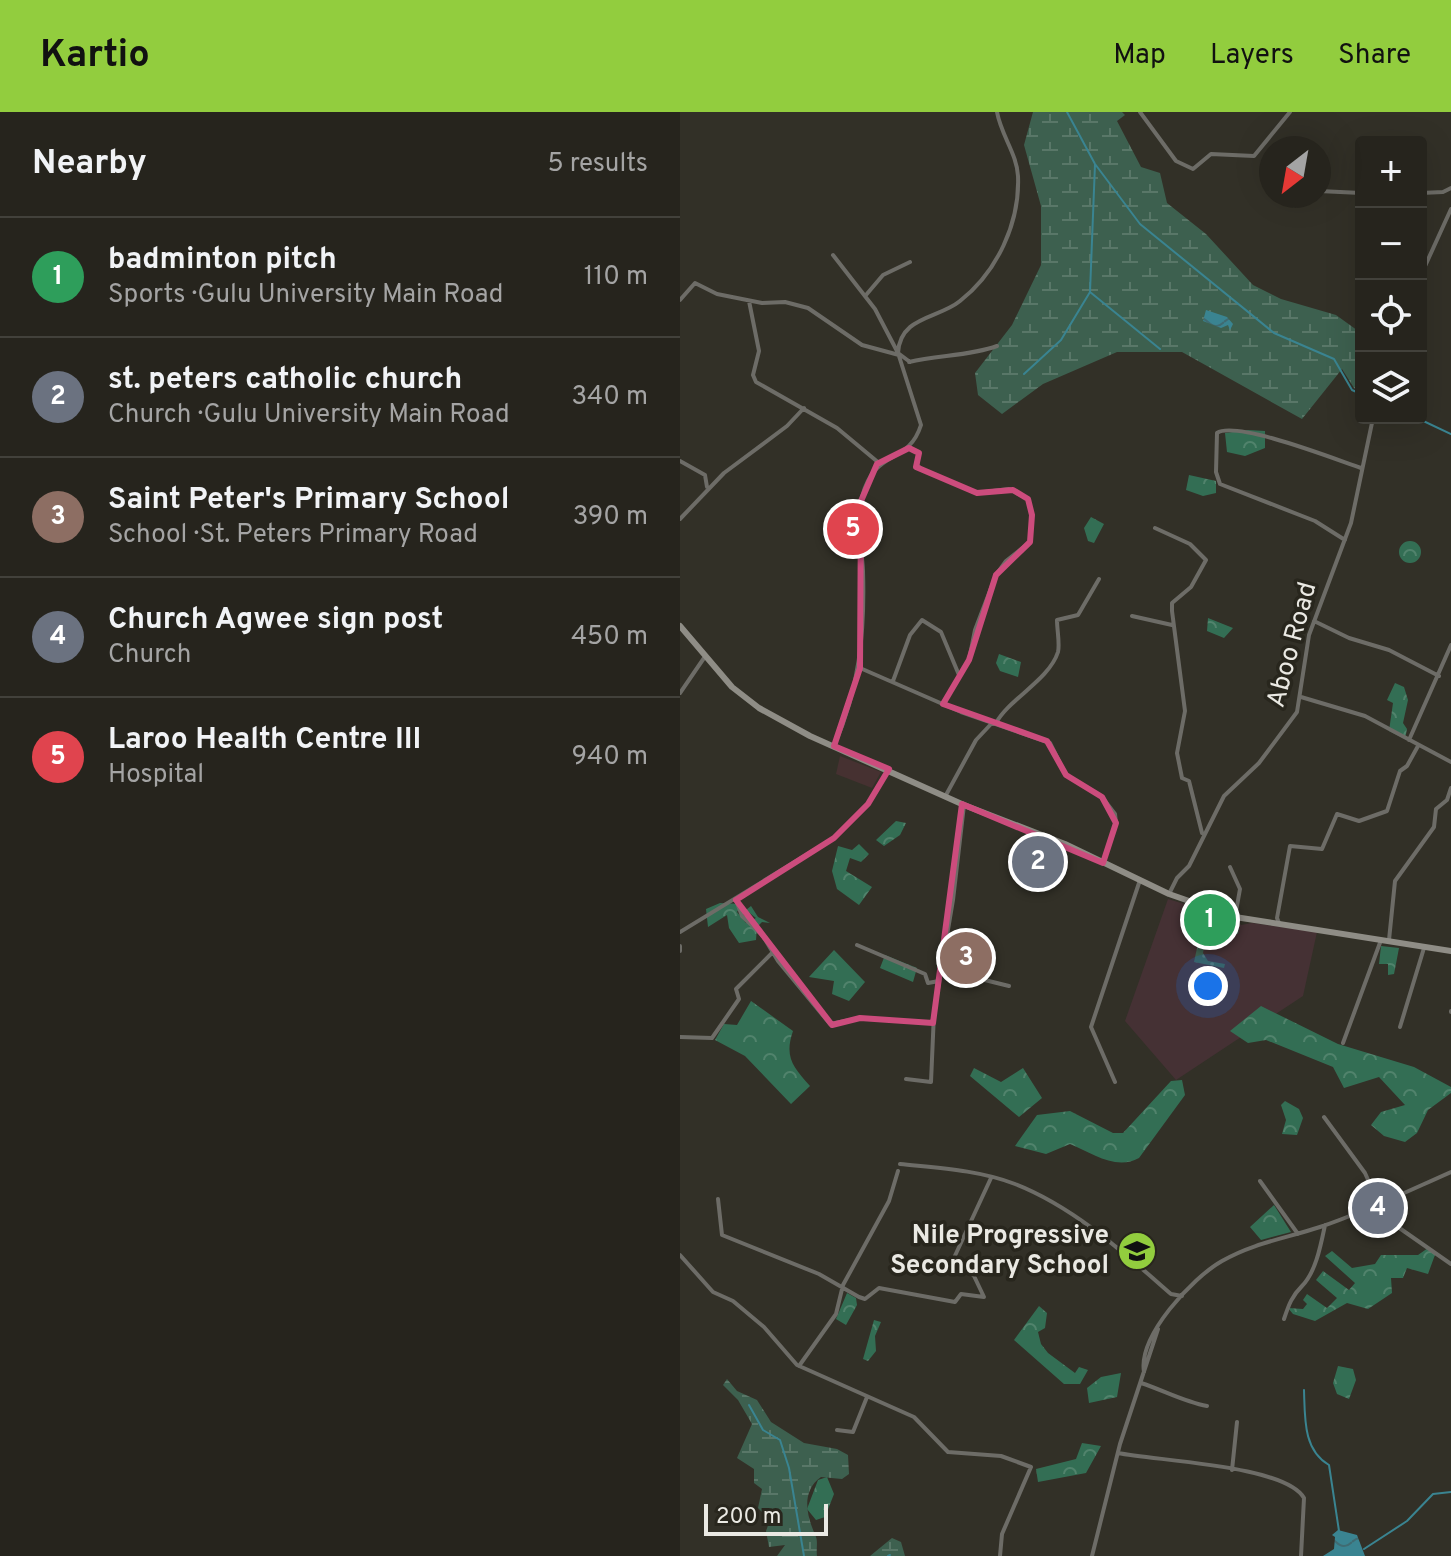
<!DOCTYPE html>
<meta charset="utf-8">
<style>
body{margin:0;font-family:Overpass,sans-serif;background:#32302a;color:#f1f3f6}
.controls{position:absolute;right:24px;top:24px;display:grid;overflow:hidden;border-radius:8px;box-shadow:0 8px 32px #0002}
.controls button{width:72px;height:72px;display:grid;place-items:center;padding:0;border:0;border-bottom:2px solid #42413b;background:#26241d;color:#f1f3f6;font:40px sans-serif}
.compass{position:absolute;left:579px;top:24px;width:72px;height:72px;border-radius:50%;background:#26241d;box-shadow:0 8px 32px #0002;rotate:211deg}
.scale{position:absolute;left:24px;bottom:20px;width:124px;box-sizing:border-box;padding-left:8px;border:4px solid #eae9e3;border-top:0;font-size:22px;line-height:28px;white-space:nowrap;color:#eae9e3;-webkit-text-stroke:6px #28261d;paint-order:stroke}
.you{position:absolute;left:528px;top:874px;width:28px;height:28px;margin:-20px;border:6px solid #fff;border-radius:50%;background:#1a73e8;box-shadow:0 0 0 12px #1a73e833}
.badge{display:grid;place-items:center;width:52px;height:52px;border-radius:50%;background:#92cd3e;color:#fff;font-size:26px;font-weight:700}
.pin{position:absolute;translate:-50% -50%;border:4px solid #fff;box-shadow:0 2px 8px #0006}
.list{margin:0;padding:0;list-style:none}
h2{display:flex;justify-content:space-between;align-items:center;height:104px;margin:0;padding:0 32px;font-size:34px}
h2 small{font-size:26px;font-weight:400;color:#a4a4a4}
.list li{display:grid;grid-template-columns:52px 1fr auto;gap:24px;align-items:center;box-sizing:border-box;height:120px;padding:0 32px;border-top:2px solid #42413b}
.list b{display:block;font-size:30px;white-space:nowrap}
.list p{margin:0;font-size:26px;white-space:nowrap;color:#a4a4a4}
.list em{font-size:26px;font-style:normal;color:#a4a4a4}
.icon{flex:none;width:44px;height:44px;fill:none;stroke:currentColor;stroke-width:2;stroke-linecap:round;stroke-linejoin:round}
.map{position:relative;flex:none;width:771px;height:1444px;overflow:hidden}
header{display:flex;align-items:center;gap:48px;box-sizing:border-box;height:112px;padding:0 40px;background:#92cd3e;color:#111}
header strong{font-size:38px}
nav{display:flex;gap:44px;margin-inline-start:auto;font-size:28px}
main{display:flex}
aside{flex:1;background:#26241d}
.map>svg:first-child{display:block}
</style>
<header>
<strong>Kartio</strong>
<nav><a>Map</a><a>Layers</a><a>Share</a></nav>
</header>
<main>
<aside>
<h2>Nearby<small>5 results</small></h2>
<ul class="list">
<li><span class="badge" style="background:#2e9e5b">1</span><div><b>badminton pitch</b><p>Sports · Gulu University Main Road</p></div><em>110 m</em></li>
<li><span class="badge" style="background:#6b7280">2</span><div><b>st. peters catholic church</b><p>Church · Gulu University Main Road</p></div><em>340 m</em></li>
<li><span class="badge" style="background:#8d6e63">3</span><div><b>Saint Peter's Primary School</b><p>School · St. Peters Primary Road</p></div><em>390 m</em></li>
<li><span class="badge" style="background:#6b7280">4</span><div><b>Church Agwee sign post</b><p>Church</p></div><em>450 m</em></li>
<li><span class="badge" style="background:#e0444e">5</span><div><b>Laroo Health Centre III</b><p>Hospital</p></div><em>940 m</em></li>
</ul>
</aside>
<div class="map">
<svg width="771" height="1444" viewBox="0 0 771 1444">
<defs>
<pattern id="grass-dots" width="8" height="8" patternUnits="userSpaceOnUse" patternTransform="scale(2)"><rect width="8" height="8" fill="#3d604f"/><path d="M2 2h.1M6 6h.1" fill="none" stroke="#597768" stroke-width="1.8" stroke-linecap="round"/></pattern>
<pattern id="forest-crowns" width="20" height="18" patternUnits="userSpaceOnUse" patternTransform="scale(2)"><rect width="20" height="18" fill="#336e54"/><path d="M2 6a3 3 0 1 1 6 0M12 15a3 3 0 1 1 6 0" fill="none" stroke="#51836c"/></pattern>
<pattern id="wetland-marsh" width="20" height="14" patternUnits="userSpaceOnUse" patternTransform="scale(2)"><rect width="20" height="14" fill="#3d604f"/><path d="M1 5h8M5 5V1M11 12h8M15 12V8" fill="none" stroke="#597768"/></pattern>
<pattern id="water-waves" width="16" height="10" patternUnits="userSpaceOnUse" patternTransform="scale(2)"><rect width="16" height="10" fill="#3a8491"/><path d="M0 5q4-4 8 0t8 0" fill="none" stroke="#3f6b72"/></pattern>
</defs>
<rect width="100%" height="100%" fill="#323027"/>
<path fill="#463131" d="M160,644L201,660L192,676L156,662Z"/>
<path fill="#453134" d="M488,787L557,808L561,813L572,811L637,820L623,884L496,968L445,909Z"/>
<path fill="url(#grass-dots)" d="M527,807L559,815L558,822L521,816L522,809Z
M520,822L532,824L531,831L525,830L523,841L528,849L545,852L544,856L514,850Z"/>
<path fill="url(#forest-crowns)" d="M568,318L585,319V336L565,344L547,340L545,321Z
M509,363L536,369V381L523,384L506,378Z
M411,405L424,412L414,431L408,429L404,416Z
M719 440a11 11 0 1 1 22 0a11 11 0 1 1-22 0Z
M528,506L553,516L544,526L527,519Z
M319,542L341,550L338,565L320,559L316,551Z
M715,571L724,575L728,588L723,611L727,617L725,627L709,619L713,591L707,588Z
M216,709L226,711L220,723L204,734L196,728Z
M179,732L189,742L181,750L170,746L166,759L192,775L179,793L157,777L152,759L158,734L172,738Z
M40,791L62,792L57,800L66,811L76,806L66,798L71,794L78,805L90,811L82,810L77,815L76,828L59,831L49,816L47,803L28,815L26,797Z
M701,834L719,836L714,862L708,863V852H699Z
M154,838L185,870L169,889L152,882L154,869L129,865Z
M205,843L237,856L233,870L200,856Z
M71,889L113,919C104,945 113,955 130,974L111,992L65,944L35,928L44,912L57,913Z
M581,894L658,932L734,955L771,975V981L748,998L737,1021L725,1030L704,1024L691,1013L701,1000L725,993L699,965L664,976L653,955L586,928L568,931L550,919Z
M294,956L321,970L343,956L362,986L339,1005L290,964Z
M502,968L505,983L459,1046C436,1059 412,1041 390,1032L366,1042L335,1034L357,1003L390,999L433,1021H443L491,969Z
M605,989L619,997L623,1006L617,1023L602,1022L606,1008L601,993Z
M594,1093L611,1120L581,1128L570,1115Z
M748,1136L756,1140L748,1162L727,1156L723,1166H711L712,1181L688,1197L667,1191L635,1209L613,1202L608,1196L623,1197L627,1192L623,1188L627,1182L647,1196L657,1186L636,1168L643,1159L669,1178L675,1171L645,1144L652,1139L672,1156L695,1152L701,1143H738Z
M167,1181L176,1186L177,1193L166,1213L156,1207Z
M359,1194L367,1201L365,1216L358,1220L361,1232L368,1241L395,1261L399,1255L408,1258L400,1272H384L334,1228Z
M194,1208L201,1210L195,1224L196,1239L188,1249L183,1247Z
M658,1254L673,1257L676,1268L669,1287L657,1282L653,1271Z
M441,1261L437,1285L409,1291L407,1276L421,1265Z
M402,1331L421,1334L406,1361L358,1370L356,1357L396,1347Z
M147,1365L154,1382L145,1405L136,1408L127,1397L138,1368Z"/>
<path fill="url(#wetland-marsh)" d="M353,0H442L445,3L437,9L461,55L480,61L487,91L526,122L573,173L601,187L656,203L681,221V280L674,276L662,257L622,307L502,240H437L363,272L322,302L298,283L295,261L332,213L361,153V94L344,33Z
M47,1267L57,1279L77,1288L91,1310L124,1331L157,1337L168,1343L169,1362L162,1367L141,1365C120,1380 127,1405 136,1425C138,1430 136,1438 137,1444H97L105,1433L89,1435L86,1419L90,1408L78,1396L82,1377L74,1371V1357L57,1346L72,1312L58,1288L43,1273Z
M212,1426L221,1430L225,1444H190Z"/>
<path fill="url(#water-waves)" d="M526,198L547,205L553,212L550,218L548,213L541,216L523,209Z
M658,1418L677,1423L685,1444H643L654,1437L655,1425L652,1423Z"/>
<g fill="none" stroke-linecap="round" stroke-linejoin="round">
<path stroke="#3a8491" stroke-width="2" d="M387,0L415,52L460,112L594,221L654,247L672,278L681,282
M415,52L410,180L480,237
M344,262L381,228L410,180
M737,306L771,322
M624,1278C625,1306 623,1338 649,1353L659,1419
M69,1293L83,1318L100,1328L109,1356L124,1444
M684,1437L727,1409L753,1382L771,1380
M208,1444L210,1443"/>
<path stroke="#6d6c67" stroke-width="4" d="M460,0L496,49L513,57L531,42L574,44L610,0
M639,79L681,81
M741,81L763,80L771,76
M615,94L622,84
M153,143L195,197L218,241L230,250
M741,163L771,97
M186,183L203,163L230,150
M0,188L15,171L37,182L82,191L105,190L128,196L182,233L219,243
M69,189L79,239L73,263L76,270L157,316L199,351
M229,250C258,243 290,244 317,234
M229,336L239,341L237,353L241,357L296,381L329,377L348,387L352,403L350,430L326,449L316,463L295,518L289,548L263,592
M0,349L25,363L27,375
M0,407L44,361L107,314L124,296
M475,416L510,432L526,448L511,475L492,491V499L505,599L497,641L502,666L509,669L522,721
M665,428L635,409L540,372L536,360L537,321C556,308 657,348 681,356
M452,504L492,513
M634,509L669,526L709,538L759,564
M180,556L281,600L370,631L386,663L422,685L435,702L436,711L423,751
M213,569L230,523L242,508L261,520L279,563
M0,581L24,546
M621,585L685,604L771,650
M316,611C329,587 369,568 378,540C380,532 377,518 377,508L398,503L419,467
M729,628L771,533
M154,634C179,578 185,521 183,459C182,435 176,410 182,385C195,335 228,354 241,313L218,241C220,204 258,207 280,189C317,160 340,111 338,64C337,42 321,23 317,0
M266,683L296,628L312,611
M550,755L560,777L555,805
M489,782L497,766L509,754L544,684L579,651L617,600L629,523L671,411L693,306
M56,788L62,804L83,824L98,849L150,912L180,906L253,911
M599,811L597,806L610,734L642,737L657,702L679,709L707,699L720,659L727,654L738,634
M0,820L154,726L188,692L207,660
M709,828L715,769L754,715L756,697L767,688L771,676
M177,833L245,862L248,871L259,869
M0,834V839
M260,857L329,874
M771,900V899
M720,915L744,836
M0,925L32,926L59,887L56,877L93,840
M663,931L701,828
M226,967L251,970L254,901L273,788L284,693
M435,970L411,915L460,768
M644,1005L685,1061L705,1106L771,1152
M220,1052C258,1056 299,1058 335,1072C394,1095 444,1141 491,1182L502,1184
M580,1069L618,1122
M38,1087L42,1123L139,1162L179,1185L185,1187L199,1176L275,1190L281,1182L304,1185L294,1164L273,1148L311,1066
M0,1143L33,1180L53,1189L84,1215L117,1253L234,1305L268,1340L321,1344L351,1355L322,1422L320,1444
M604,1207C609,1192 612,1184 622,1174C636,1160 641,1132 645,1113
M119,1254L156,1202L163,1173L209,1089L218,1059
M464,1260C458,1224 512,1166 542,1149C573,1131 607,1126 640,1115C685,1100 728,1079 771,1060
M461,1271C483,1278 504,1290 527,1294
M157,1318L173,1320L187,1285
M438,1341C477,1349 605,1353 624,1386L621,1444
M552,1358L557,1310
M412,1444L440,1332L478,1217"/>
<path stroke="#8f8d86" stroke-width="6" d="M0,514L52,575L79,596L130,624L284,693L385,732L489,782L555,805L771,839"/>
</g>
<path fill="none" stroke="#cc4c7d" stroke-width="6" stroke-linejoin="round" d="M229,336L239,341L236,355L297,381L333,378L348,387L352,403L350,430L316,463L289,548L263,592L367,629L386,663L422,685L436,711L423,751L282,692L253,911L180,906L152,913L56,788L154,726L188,692L209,657L154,634L180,556L181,389L197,352Z"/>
<defs>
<symbol id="school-disc" viewBox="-11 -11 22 22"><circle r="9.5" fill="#92cd3e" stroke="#28261d"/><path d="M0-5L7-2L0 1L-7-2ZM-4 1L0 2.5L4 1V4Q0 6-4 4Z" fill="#111"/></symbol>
</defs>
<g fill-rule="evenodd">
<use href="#school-disc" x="435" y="1117" width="44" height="44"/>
</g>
<g text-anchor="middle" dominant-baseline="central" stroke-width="7" stroke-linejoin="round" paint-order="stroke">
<g font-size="26" fill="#eae9e3" stroke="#28261d">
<text transform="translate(613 533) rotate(-75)">Aboo Road</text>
</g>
<g font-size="26" font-weight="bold" fill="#eae9e3" stroke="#28261d" text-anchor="end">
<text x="429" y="1124">Nile Progressive<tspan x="429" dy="30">Secondary School</tspan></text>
</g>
</g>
</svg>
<div class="controls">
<button>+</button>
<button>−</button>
<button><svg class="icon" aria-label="locate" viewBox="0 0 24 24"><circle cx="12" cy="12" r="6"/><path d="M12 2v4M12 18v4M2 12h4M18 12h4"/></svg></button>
<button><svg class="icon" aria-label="layers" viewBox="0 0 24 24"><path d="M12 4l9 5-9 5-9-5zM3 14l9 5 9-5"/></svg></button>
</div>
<svg class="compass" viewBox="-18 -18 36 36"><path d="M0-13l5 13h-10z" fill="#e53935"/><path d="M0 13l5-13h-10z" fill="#a4a4a4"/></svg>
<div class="scale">200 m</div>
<div class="you"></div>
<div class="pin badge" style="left:530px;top:808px;background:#2e9e5b">1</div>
<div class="pin badge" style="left:358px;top:750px;background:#6b7280">2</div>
<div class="pin badge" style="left:286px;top:846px;background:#8d6e63">3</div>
<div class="pin badge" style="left:698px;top:1096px;background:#6b7280">4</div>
<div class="pin badge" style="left:173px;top:417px;background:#e0444e">5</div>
</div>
</main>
